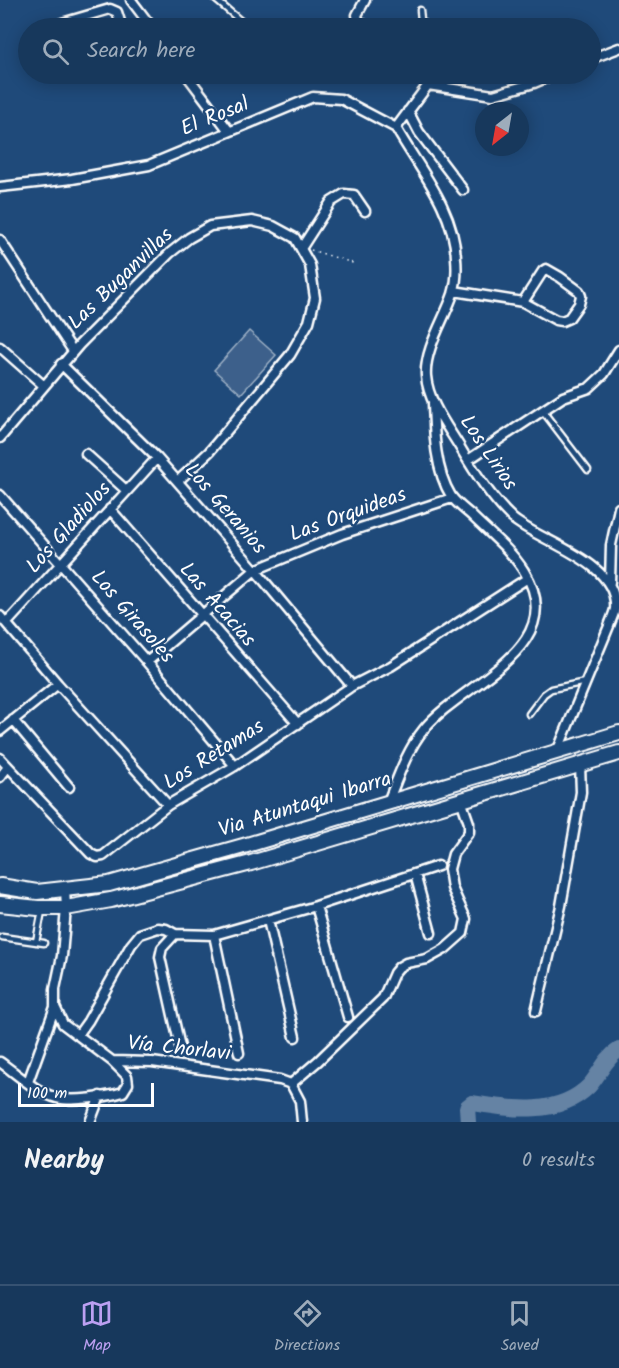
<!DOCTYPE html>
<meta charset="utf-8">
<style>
body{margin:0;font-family:Kalam,sans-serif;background:#244365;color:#f1f3f6}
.compass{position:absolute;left:475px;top:102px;width:54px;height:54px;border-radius:50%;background:#17385c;box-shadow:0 3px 15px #0003;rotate:211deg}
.scale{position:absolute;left:18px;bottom:15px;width:136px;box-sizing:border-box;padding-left:6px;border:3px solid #fff;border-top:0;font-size:16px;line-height:21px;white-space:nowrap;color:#fff;-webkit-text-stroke:4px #1f4a7a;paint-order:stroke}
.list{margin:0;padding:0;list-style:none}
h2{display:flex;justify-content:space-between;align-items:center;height:78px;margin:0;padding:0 24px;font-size:26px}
h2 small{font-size:20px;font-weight:400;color:#9eacbb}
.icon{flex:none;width:33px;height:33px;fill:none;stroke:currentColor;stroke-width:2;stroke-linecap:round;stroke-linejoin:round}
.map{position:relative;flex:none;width:619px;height:1122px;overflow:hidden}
.search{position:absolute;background:#17385c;box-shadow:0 3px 15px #0003;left:18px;right:18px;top:18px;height:66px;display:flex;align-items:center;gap:15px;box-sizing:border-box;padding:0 21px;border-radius:33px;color:#9eacbb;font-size:22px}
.sheet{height:162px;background:#17385c}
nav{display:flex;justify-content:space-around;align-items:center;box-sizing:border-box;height:84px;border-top:2px solid #365272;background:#17385c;font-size:16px;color:#9eacbb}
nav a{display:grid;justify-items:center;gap:3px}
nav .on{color:#bca0f2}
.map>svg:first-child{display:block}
</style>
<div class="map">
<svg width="619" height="1122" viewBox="0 0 619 1122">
<rect width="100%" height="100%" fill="#1f4a7a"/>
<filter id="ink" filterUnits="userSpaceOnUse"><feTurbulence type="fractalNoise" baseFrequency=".0167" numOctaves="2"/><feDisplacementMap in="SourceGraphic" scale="12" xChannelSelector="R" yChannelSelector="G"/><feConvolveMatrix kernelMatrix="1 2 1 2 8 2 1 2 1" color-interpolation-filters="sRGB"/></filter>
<g filter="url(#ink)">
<path fill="#3c618b" stroke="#9eb0c5" stroke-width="1.5" d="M249,331L276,355L241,394L214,370Z"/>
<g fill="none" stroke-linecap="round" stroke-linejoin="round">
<path stroke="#6583a4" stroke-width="16" d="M468,1122L467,1107L472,1103C511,1109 558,1117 589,1086C600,1074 605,1058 619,1050"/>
<defs>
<path id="service" d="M216,0L249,28
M420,10L421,20L426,28
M542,410L588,470
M529,714L544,694L551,689L586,682
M2,937L44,943
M36,942L42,911"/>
<path id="minor" d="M131,0L150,25
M365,0L357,15L358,20L368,28
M61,28L62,23L110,9L117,12L122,28
M590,59L619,48
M186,74L229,131
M416,74L428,85
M408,111L419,132L463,190
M396,128C419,169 454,208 456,258C457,269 456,284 453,294C445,318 424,350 426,376C428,402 448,427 461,449C475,473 492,499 512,518C539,542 619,561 615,609C614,614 611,620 609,626L557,752
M0,187L72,179L149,165L313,97L341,99L396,128L428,85L493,95L534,83L555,74
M0,240L73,351
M302,247L331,202L344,194L354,195L365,211
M454,291L523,302L556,320L562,321L569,318L579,304L581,296L579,291L560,277L546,269L543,271L523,302
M0,347L43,385
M61,364L157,458L255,570L352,686
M0,438L79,345L170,253L189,238L210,226L252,221L273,226L295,238L310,265L315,298L309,322L290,355L209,452L178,481
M86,454L127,491
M468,460L563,397L589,388L604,374L619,350
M0,495L147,662L235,766
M110,509L298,724
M610,582L611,545L619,508
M0,616L58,684L168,805
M7,623L157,458
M147,662L255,570L342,534L452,498
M13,720L69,787
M0,731L58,684
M0,758L91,854L97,857L103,856L168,805L235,766L352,686L391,666L528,578
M0,777L8,767
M388,802C398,777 407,750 424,729C462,682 572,648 524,571C510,549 489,533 471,515C464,509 456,503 451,496C435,470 434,433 433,403
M415,874L431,933
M65,889L66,908L62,956L55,989V1007L63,1024L112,1061L152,1062L280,1080L291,1084L300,1101L302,1122
M316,906L348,1017
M268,920L295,1037
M175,934L162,948L160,957L180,1047
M214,935L239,1053
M536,1011L561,906L581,792L580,765
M78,1035L88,1021L131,945L140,934L158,928L166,929L175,934L214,935L316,906L438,866
M0,1062C17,1074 37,1093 57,1098C73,1102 107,1097 123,1092L128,1084L127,1076L112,1061
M28,1082L55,1007
M291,1084L318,1061L383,998L394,973L399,967L406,963L427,959L445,949L463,933L466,919L452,888L449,869L453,854L469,832V823L461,800
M90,1122L100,1096"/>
<path id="trunk" d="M0,886L37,892L109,884L247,845L619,733
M0,904L38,908H66L111,900L251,863L619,753"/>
</defs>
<use href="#service" stroke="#fff" stroke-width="9"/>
<use href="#minor" stroke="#fff" stroke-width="13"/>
<use href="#trunk" stroke="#fff" stroke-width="18"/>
<path stroke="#fff" stroke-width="1.5" stroke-dasharray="1.5 4.5" stroke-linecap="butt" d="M311,250L356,264"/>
<use href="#service" stroke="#1f4a7a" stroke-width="4.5"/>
<use href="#minor" stroke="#1f4a7a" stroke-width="8"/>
<use href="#trunk" stroke="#1f4a7a" stroke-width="14"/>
</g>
</g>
<g text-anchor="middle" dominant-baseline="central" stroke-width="5" stroke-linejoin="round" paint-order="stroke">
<g font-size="21" fill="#fff" stroke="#1f4a7a">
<text transform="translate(215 117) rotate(-22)">El Rosal</text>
<text transform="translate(121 279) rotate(-44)">Las Buganvillas</text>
<text transform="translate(488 453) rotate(56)">Los Lirios</text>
<text transform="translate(225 509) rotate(49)">Los Geranios</text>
<text transform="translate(348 515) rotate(-20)">Las Orquideas</text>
<text transform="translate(69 528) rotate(-48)">Los Gladiolos</text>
<text transform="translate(217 605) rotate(49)">Las Acacias</text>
<text transform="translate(132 617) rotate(49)">Los Girasoles</text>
<text transform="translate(214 755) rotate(-32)">Los Retamas</text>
<text transform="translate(305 805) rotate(-17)">Via Atuntaqui Ibarra</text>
<text transform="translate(179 1049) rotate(6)">Vía Chorlavi</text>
</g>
</g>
</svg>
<svg class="compass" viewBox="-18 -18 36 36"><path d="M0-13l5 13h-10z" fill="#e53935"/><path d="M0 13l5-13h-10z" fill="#9eacbb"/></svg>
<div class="scale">100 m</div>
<div class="search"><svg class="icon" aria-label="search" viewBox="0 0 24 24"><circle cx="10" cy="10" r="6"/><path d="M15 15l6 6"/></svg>Search here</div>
</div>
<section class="sheet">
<h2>Nearby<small>0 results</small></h2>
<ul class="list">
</ul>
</section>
<nav>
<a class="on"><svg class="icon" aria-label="map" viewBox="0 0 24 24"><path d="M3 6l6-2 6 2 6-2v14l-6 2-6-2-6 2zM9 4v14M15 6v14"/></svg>Map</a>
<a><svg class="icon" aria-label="directions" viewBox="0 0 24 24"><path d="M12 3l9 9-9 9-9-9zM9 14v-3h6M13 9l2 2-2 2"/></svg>Directions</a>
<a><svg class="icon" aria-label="saved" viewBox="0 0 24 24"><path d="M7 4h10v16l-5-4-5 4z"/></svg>Saved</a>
</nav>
